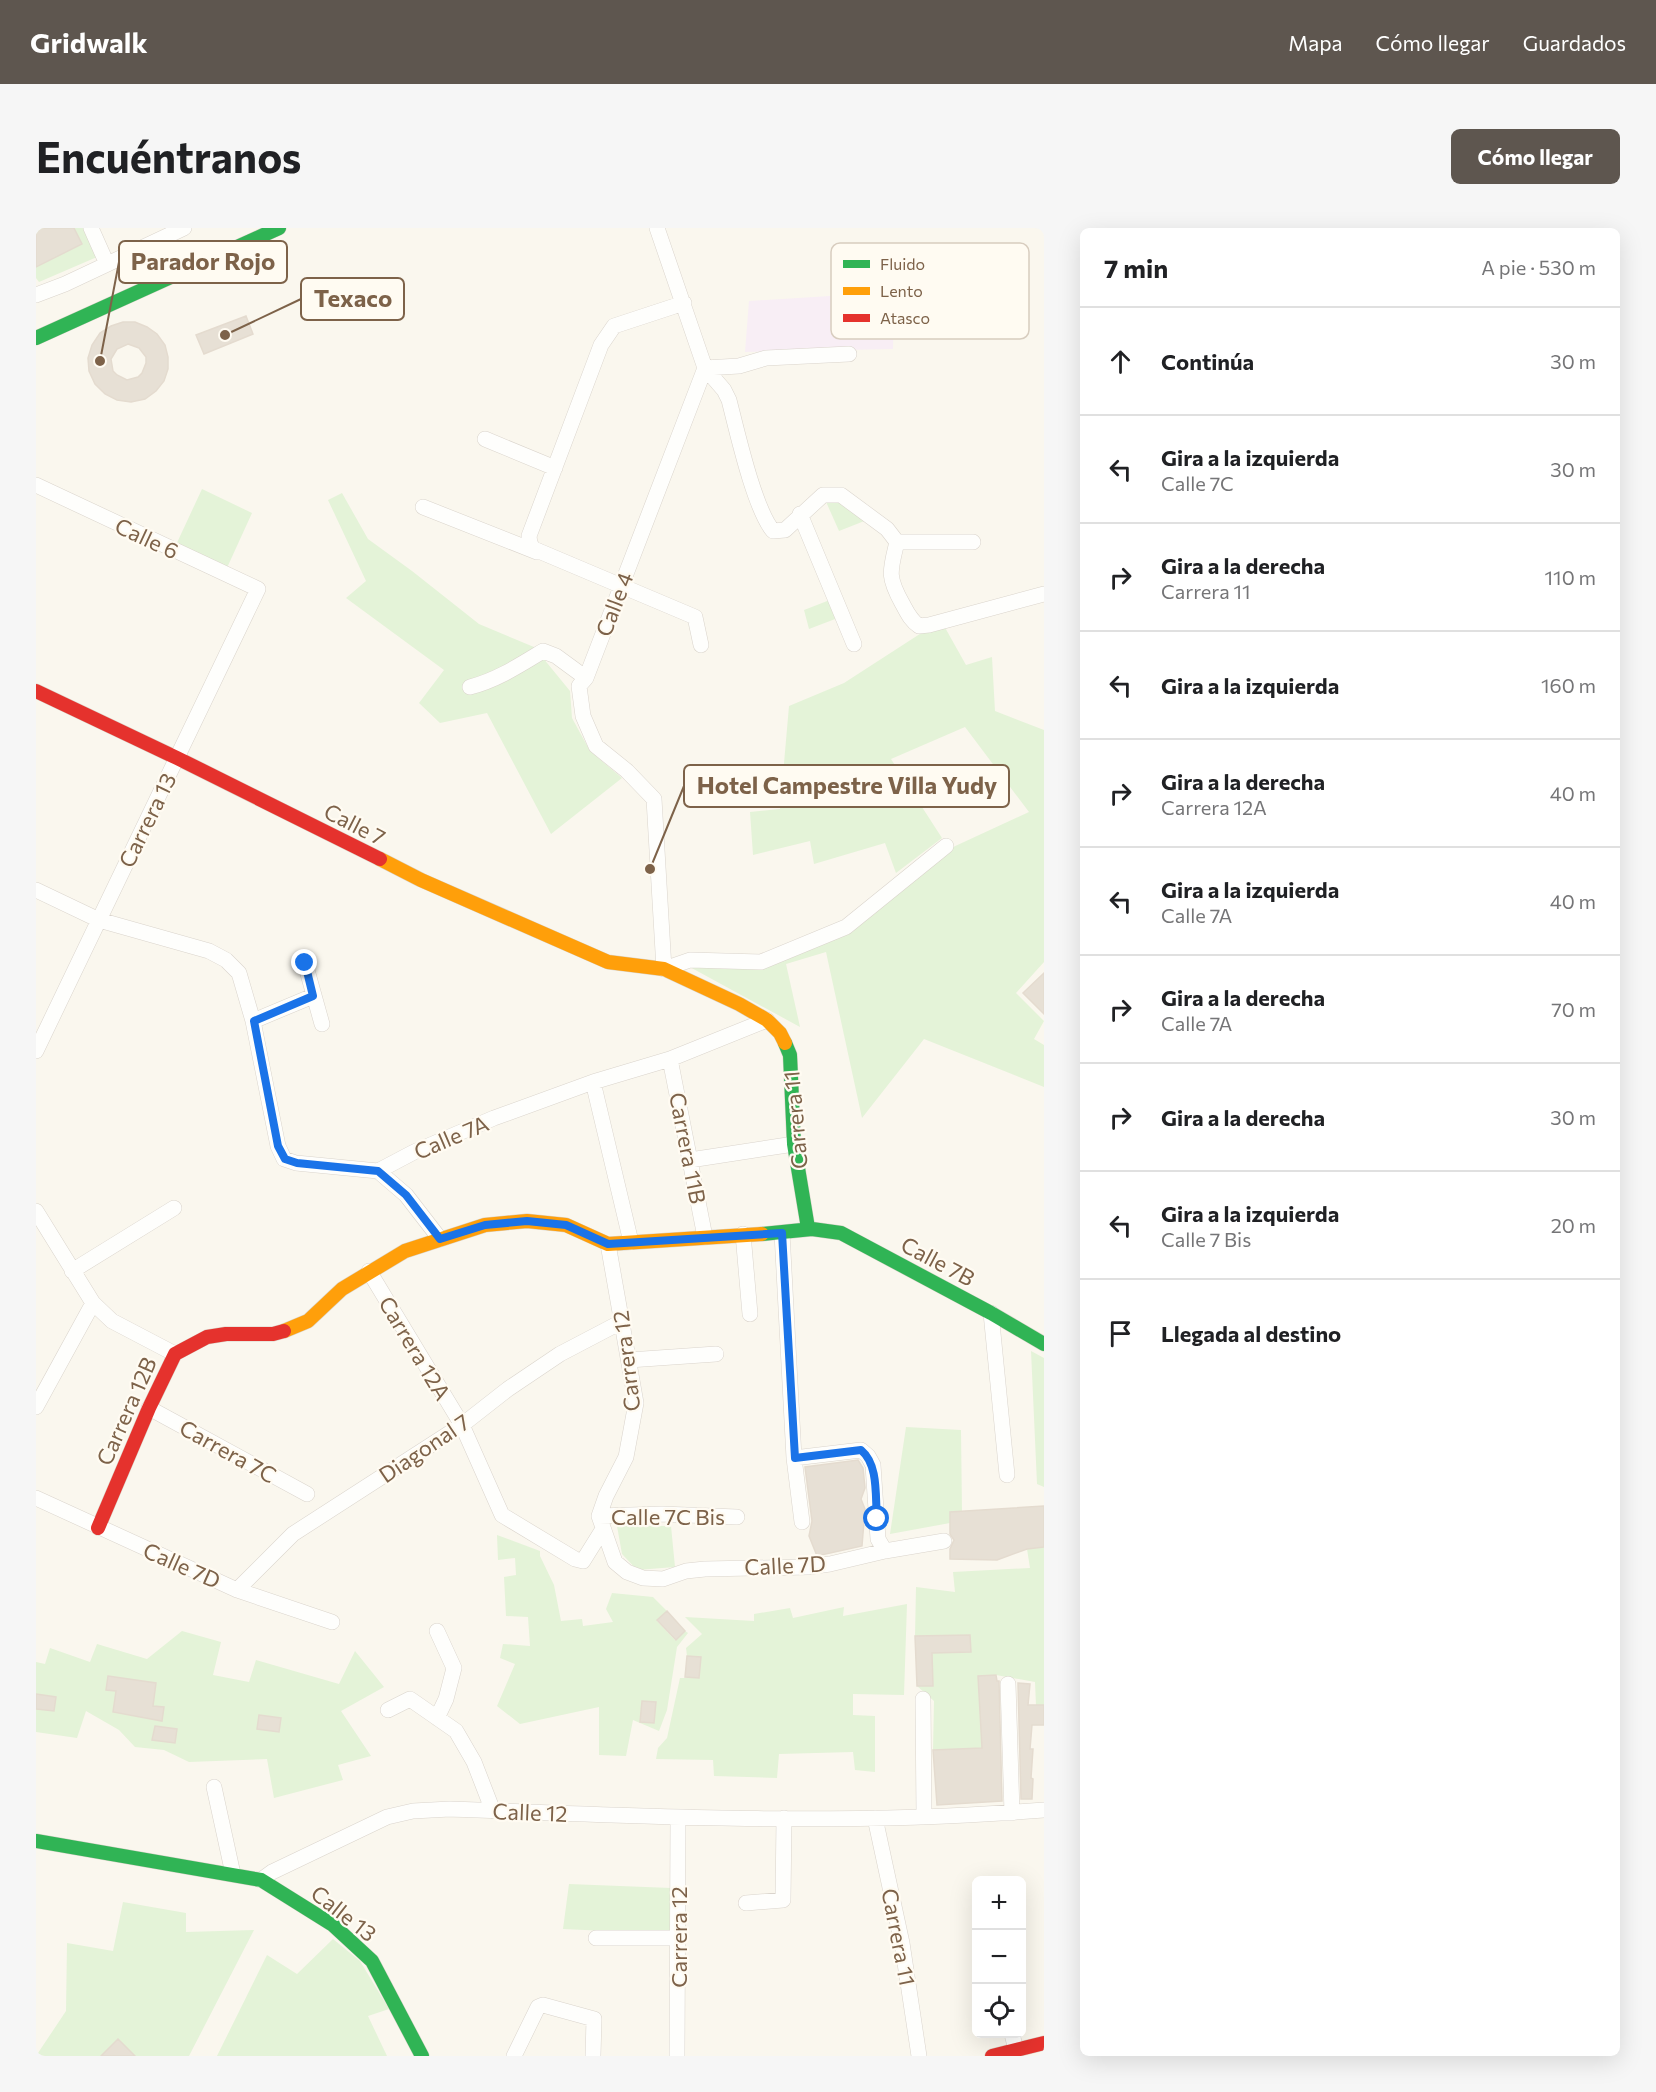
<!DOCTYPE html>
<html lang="es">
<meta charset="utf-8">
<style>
body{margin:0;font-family:Commissioner,sans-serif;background:#f6f6f6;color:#202124}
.controls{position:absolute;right:18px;bottom:18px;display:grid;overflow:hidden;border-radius:9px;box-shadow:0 6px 24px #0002}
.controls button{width:54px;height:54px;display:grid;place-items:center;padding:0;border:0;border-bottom:2px solid #e0e0e0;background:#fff;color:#202124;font:30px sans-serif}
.stop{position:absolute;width:18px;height:18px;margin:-14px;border:4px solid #1a73e8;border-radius:50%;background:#fff}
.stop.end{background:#1a73e8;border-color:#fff;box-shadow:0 2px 6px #0008}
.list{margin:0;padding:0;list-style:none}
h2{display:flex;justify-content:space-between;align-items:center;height:78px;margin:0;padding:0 24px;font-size:26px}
h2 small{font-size:20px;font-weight:400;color:#757577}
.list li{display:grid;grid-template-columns:39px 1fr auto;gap:18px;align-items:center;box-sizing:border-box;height:108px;padding:0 24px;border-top:2px solid #e0e0e0}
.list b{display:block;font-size:22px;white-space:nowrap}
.list p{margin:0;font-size:20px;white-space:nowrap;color:#757577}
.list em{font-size:20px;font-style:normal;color:#757577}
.icon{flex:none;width:33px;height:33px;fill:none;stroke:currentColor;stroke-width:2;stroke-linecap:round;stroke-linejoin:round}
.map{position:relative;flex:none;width:1008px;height:1828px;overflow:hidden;border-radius:9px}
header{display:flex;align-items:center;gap:36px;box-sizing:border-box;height:84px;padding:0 30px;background:#5e564f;color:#fff}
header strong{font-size:28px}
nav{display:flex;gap:33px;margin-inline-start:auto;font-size:21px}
.intro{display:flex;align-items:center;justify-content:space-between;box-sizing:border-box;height:144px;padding:0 36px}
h1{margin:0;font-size:42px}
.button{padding:15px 27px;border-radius:9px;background:#5e564f;color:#fff;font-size:21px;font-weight:700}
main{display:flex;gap:36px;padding:0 36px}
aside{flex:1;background:#fff;border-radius:9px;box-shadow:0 6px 24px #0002}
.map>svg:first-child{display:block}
</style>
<header>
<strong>Gridwalk</strong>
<nav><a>Mapa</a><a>Cómo llegar</a><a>Guardados</a></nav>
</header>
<div class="intro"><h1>Encuéntranos</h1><a class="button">Cómo llegar</a></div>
<main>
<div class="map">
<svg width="1008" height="1828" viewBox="0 0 1008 1828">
<rect width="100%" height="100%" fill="#faf7ee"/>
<path fill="#f8eef5" d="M858,64L857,121L709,124L713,73Z"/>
<path fill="#e4f3d8" d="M0,0H48L61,29L3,54L0,50Z
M166,261L216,285L190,342L139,319Z
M306,265L332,311L376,343L443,396L498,419L534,463L536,490L554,523L586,550L515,606L451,485L404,495L383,475L408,442L310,370L330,353L292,272Z
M787,267H805L836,290L803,303Z
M799,370L807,388L773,401L768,382Z
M907,396L930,437L956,429L959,483L1008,502V734L980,765L1008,793L998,811L1008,817V859L888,811L826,890L790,724L750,736L764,799L652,738L728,741L813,701L915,620L993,584L929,499L855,531L906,610L860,645L849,615L778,636L774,613L717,627L714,584L744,581L753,478L808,455L890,402Z
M995,1123L1008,1130V1259L1001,1256Z
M870,1199L925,1202L926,1285L914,1295L854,1306Z
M581,1298H635L639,1339L601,1342L586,1326Z
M461,1307L504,1323V1328L518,1357L525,1393L546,1391L547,1398L577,1394L570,1381L576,1365L617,1369L631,1383L621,1393L639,1412L649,1403L652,1405L641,1419L631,1482L623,1503L597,1492L590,1528L563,1527V1479L484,1496L461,1478L479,1436L464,1430L467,1416L494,1418L492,1389L470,1388L468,1349L480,1347L479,1330L462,1332Z
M1008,1319V1477L1000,1478L999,1454L960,1447L942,1448L946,1520L897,1522L898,1473L881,1458H897L896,1425L934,1424V1407L879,1408L880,1359L919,1364L917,1344L994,1340L991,1321Z
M871,1376L868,1467L817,1466V1487L839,1488V1544L819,1542L817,1524L743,1526L741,1550L678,1548L677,1532L620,1531L622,1520L631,1510L644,1450H663L665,1429L651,1428L650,1420L666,1406L649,1389L718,1393V1386L754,1380L757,1390L808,1379L807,1388Z
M146,1403L185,1414L177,1447L213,1454L220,1432L303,1456L319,1423L348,1459L305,1483L335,1528L302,1537L307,1552L238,1570L231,1531L153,1534L128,1522L99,1519L83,1502L50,1483L41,1510L0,1504V1434L9,1436L14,1420L54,1434L61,1416L111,1431Z
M533,1656L635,1660V1706L527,1701Z
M87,1674L150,1685V1704L218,1702L153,1828H0L30,1783L31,1715L77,1723Z
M297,1711L324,1733L353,1781L332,1788L351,1828H181L231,1727L261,1746Z"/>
<path fill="#e7e0d5" stroke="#e4dbcf" stroke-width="1.5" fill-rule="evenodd" d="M0,0H38L46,16L0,39Z
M210,88L217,106L168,126L160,107Z
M87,94H99L111,99L121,106L129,117L132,129V141L128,153L120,163L109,171L95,174L81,172L69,166L59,156L53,143L52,130L56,117L64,105L75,98ZM92,116L103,120L110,129V135L106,145L102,149L91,152L81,147L77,143L75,131L81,121Z
M1008,745V786L987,765Z
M822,1232L827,1240L829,1260L825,1271L829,1281L826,1318L781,1328L773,1308L776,1293L769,1239Z
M1008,1278V1319L991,1321L961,1332L914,1331V1321L918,1312L914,1306V1284Z
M631,1383L649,1403L640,1412L621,1392Z
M934,1407L935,1424L896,1425L897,1458H881L879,1408Z
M651,1428L665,1429L663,1450L649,1449Z
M960,1447L961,1453H963L966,1573L901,1577L897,1522L946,1520L942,1448Z
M72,1448L120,1455L117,1478L128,1479L126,1493L77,1484L80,1463L70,1462Z
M982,1455L994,1456L992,1477H1008V1497H996L994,1521H997L995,1550L997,1551L996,1571H985Z
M0,1466L20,1469L18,1483L0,1481Z
M606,1473L620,1474L618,1495L604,1494Z
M223,1487L245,1490L243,1504L221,1501Z
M119,1498L141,1501L139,1515L116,1512Z
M82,1811L99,1828H65Z"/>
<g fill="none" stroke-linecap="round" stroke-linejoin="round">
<defs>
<path id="street" d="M55,0L71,36
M621,0L669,140L550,450L543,458L547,488L560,518L591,543L618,571L628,741L654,732L725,734L810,699L910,618
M0,67L29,56L148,0
M648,75L578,98L565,117L493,308L494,316L498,321L659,389L665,417
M669,140L688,162L693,172C701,203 718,280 737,303L749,302L787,267H805L851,301L861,314H937
M669,140L703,138L730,130L813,126
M449,211L519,240
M0,257L222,361L0,823
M387,279L501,324
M764,286L818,416
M861,314C854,343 851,348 866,375C871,384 874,392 883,398L893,397L1008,366
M434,459C461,452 484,437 507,423L520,428L550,450
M0,662L63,692L173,723L190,732L203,745L217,793L242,918L248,931L260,935L342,943L378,924L458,890L557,854L634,831L731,792
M269,735L286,796
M217,793L277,768
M634,831L669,1009
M557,854L595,1014
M654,932L758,916
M342,943L370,967L404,1011
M0,983L57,1075L76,1093L139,1126
M746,1005L758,1230L766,1294
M707,1006L714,1086
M572,1016L600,1175L590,1229L570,1268L563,1288L579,1334L591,1344L607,1350L627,1351L650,1343L669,1341L772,1339L794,1336L849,1323L908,1313
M36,1043L138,980
M333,1043L426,1197L466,1287L539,1331L547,1333L567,1301
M955,1085L971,1247
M593,1132L680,1126
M0,1179L57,1075
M113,1180L271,1266
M758,1230L825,1222L832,1228L837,1237L842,1311L849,1323
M0,1270L201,1362L296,1394
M563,1288L626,1286L701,1289
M201,1362L257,1306L426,1197L472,1161L524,1126L587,1093
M401,1403L418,1440L410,1471L401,1490
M972,1456L976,1585
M887,1471L888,1588
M352,1482L374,1471L420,1503L438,1534L457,1583
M178,1559L197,1646
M839,1590L866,1715L883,1828
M225,1652L236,1644L351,1589L377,1583L414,1581C611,1589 810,1598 1008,1582
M710,1675L747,1672L748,1590
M560,1710H642
M976,1806L980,1822
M478,1828L502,1779L507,1777L558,1791L557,1828
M641,1828L642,1590"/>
<path id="fast" d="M0,110L243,0
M749,815L754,827L758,916L772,1000
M726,1006L776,1001L805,1005L955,1085L1008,1116
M0,1613L225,1652L297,1697L336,1733L386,1828"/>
<path id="slow" d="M344,631L385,652L572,734L628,741L703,776L731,792L744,805L749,815
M248,1103L272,1093L306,1061L369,1023L449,997L491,993L530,997L572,1016L726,1006"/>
<path id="jam" d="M0,463L141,530L344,631
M62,1300L113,1180L139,1126L171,1109L190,1106H237L248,1103
M956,1828L1008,1815"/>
</defs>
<use href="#street" stroke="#dad4cc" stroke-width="16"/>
<use href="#fast" stroke="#d9d3c9" stroke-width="15"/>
<use href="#slow" stroke="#d9d3c9" stroke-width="15"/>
<use href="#jam" stroke="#d9d3c9" stroke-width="15"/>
<use href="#street" stroke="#fefefc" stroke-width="15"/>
<use href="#fast" stroke="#30b455" stroke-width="14"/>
<use href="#slow" stroke="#ff9f0a" stroke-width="14"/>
<use href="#jam" stroke="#e5322d" stroke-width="14"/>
</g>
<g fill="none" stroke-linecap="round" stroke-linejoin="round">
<path stroke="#1a73e8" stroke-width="8" d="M269,735L277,768L218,793L242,918L249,931L261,935L342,943L370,967L404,1011L449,997L491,993L530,997L572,1016L746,1005L759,1230L825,1222C843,1237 839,1269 841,1291"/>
</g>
<g text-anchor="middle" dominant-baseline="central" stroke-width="4.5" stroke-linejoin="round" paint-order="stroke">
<g font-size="22" fill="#7d6249" stroke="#fffbf2">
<text transform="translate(111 310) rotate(25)">Calle 6</text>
<text transform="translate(578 376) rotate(-69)">Calle 4</text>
<text transform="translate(111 592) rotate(-64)">Carrera 13</text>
<text transform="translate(319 596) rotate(27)">Calle 7</text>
<text transform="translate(759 892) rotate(-95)">Carrera 11</text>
<text transform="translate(415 909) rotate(-23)">Calle 7A</text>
<text transform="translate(652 920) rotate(79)">Carrera 11B</text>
<text transform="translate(902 1033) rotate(28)">Calle 7B</text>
<text transform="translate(379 1120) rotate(59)">Carrera 12A</text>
<text transform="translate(590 1133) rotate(-97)">Carrera 12</text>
<text transform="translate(90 1183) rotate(-66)">Carrera 12B</text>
<text transform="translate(388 1220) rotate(-34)">Diagonal 7</text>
<text transform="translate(192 1223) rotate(29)">Carrera 7C</text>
<text x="632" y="1288">Calle 7C Bis</text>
<text transform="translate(146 1337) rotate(24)">Calle 7D</text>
<text transform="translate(749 1337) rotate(-3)">Calle 7D</text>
<text transform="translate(494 1584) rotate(2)">Calle 12</text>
<text transform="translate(308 1685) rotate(38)">Calle 13</text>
<text transform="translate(642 1709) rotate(-90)">Carrera 12</text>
<text transform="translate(863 1709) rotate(79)">Carrera 11</text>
</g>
</g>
<rect x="795" y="15" width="198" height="96" rx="9" fill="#fffbf2" stroke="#d8cdbf" stroke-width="1.5"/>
<rect x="807" y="32" width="27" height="8" fill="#30b455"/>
<rect x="807" y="59" width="27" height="8" fill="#ff9f0a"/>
<rect x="807" y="86" width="27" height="8" fill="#e5322d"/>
<g font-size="16" fill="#7d6249">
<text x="844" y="42">Fluido</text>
<text x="844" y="69">Lento</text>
<text x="844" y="96">Atasco</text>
</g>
<path fill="none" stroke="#7d6249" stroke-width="2" d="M64 133L83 34M189 107L265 71M614 641L648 558"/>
<g fill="#7d6249" stroke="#fffbf2" stroke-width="2">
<circle cx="64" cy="133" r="6"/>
<circle cx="189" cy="107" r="6"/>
<circle cx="614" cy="641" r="6"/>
</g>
<g fill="#fffbf2" stroke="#7d6249" stroke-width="2">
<rect x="83" y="13" width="168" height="42" rx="6"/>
<rect x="265" y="50" width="103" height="42" rx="6"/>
<rect x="648" y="537" width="325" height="42" rx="6"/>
</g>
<g font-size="24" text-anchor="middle" font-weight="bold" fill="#7d6249">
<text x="167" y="42">Parador Rojo</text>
<text x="317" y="79">Texaco</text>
<text x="811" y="566">Hotel Campestre Villa Yudy</text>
</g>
</svg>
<div class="controls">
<button>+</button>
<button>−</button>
<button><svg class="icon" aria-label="locate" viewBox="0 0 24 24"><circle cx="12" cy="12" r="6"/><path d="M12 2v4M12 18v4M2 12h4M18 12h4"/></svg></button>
</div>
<div class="stop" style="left:841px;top:1291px"></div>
<div class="stop end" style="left:269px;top:735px"></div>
</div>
<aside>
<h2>7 min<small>A pie · 530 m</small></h2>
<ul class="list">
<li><svg class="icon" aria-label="ahead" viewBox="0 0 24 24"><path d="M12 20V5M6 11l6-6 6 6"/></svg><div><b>Continúa</b></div><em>30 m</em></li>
<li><svg class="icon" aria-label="left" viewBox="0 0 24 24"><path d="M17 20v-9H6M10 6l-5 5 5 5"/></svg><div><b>Gira a la izquierda</b><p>Calle 7C</p></div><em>30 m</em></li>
<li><svg class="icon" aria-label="right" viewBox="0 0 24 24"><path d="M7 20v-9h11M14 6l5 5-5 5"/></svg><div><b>Gira a la derecha</b><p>Carrera 11</p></div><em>110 m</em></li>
<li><svg class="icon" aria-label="left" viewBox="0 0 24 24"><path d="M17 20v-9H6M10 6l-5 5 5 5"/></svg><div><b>Gira a la izquierda</b></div><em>160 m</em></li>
<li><svg class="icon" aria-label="right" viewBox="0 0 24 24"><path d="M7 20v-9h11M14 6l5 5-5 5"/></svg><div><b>Gira a la derecha</b><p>Carrera 12A</p></div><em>40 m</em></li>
<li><svg class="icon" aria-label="left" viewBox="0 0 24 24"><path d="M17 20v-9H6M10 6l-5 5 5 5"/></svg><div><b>Gira a la izquierda</b><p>Calle 7A</p></div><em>40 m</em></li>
<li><svg class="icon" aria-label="right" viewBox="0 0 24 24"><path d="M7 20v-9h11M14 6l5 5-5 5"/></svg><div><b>Gira a la derecha</b><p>Calle 7A</p></div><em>70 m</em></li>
<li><svg class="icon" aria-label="right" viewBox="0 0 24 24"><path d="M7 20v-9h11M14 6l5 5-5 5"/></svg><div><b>Gira a la derecha</b></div><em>30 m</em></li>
<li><svg class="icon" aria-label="left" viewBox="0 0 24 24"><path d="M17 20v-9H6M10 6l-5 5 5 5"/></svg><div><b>Gira a la izquierda</b><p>Calle 7 Bis</p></div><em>20 m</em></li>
<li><svg class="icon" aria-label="arrive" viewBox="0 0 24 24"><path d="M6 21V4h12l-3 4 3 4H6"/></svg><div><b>Llegada al destino</b></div></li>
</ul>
</aside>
</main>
